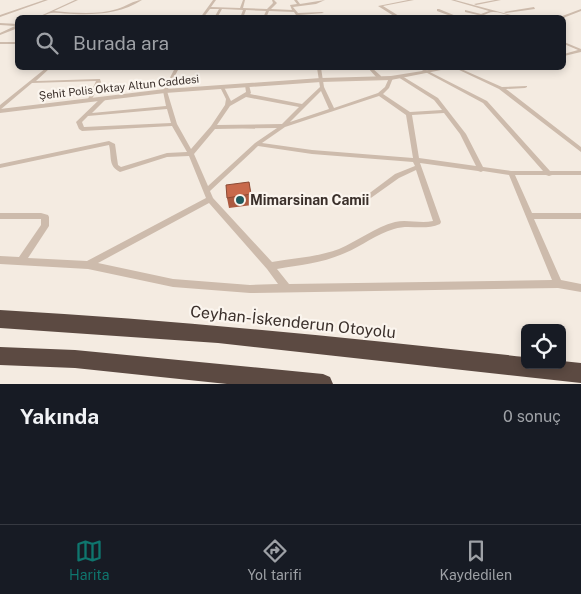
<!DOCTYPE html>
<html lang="tr">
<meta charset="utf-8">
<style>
body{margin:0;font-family:"Public Sans",sans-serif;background:#242831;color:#f1f3f6}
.controls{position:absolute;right:15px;bottom:15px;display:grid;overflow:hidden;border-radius:8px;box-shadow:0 2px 8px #0003}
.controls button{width:45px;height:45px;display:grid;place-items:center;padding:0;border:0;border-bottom:1px solid #363941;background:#171b24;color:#f1f3f6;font:25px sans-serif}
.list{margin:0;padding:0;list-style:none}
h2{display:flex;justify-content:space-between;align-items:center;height:65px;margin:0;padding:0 20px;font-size:21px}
h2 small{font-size:16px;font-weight:400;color:#9ea1a6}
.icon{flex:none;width:28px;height:28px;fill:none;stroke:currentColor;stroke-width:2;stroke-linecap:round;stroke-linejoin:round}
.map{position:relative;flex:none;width:581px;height:384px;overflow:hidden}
.search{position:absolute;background:#171b24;box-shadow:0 2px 8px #0003;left:15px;right:15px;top:15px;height:55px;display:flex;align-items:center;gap:12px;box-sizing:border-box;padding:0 18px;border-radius:8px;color:#9ea1a6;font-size:19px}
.sheet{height:140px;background:#171b24}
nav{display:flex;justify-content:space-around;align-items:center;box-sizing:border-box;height:70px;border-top:1px solid #363941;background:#171b24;font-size:14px;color:#9ea1a6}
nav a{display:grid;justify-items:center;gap:2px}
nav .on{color:#0f766e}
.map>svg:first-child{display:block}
</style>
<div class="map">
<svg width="581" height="384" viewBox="0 0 581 384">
<rect width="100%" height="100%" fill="#f4ebe1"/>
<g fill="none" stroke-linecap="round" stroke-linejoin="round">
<path fill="#cdbbac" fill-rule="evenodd" d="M44,0H48L0,17V15Z
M75,0H78L54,11C75,13 97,15 117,9C125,7 134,0 142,0C122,13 98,15 74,14C67,14 58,12 51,13C45,14 42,18 36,18Z
M213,0H216L211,7L240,8L243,0H245L243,8L267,9L273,3L272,0H274L277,3L271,9L292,10L290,5L297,4L294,0H297L300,4L325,0L316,4L293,7L298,13L322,12L324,13L299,15L301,18H298L294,12L269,11L266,18H263L266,11L246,10L243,18H240L243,10L222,9L217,18H214L219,9H210L203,18H200Z
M408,0H414L383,6L399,16V18H397L378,6Z
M451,0H455L522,18C512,18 503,12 493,12C487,12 481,18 474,18L478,15L465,12V10L481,14L489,11Z
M495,0H501L476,5L474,4Z
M534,7L535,9L506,13L504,12Z
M437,9H439L461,18H456L437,11Z
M581,9V11L563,18H557Z
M0,23L18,24V28L0,35V33L15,26L0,25Z
M0,42H18V44H0Z
M564,42L581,49V52L564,56V54L578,50L564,44Z
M46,68H50L36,81L98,79H100L101,82L92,99L90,100L88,99L96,81L32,83L0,110V105Z
M175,68H179L167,91L177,124L191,149L211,126L225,105L226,99L220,87V86L224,87L231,101L246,92L245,85L247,84L249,85L251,93L250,94L302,104L320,87L317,68H321L324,87L334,108L378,93L385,87L389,78L391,77L393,78L389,88L383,94L410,112L442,110L434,100L398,77L402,76L438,98L466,134L483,167L511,171H543L483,103L418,68H422L487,101L550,171H581V175H552L549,176L546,175H515L532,213H581V219H534L561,280L581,284V292L558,288L250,293L173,287L88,269L0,264V256L19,257L41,225V219H0V213H41L48,215L49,217V226L28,258L87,261L206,198L189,156L167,157L120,172C108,166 112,157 109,145L0,168V164L109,141L115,144L118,165L121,167L167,153L187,152L172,126L82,131L79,129L76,122L102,97H104L106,98V99L92,113L166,106L163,91ZM321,91L329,109L290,122ZM379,96L406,115L413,158L312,150L262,143L285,127ZM246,97L299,107L282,124L217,125L230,106ZM167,109L171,123L84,127L82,122L88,116ZM444,113L460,134L476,166L419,158L412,115ZM277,128L255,143L208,186L194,154L215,129ZM258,146L312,154L413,162L415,166L395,174L363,198L366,201L368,200L399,178L416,170L433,221C420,224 407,219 395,222C375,227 358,241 339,249C318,257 294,258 272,262L213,198L210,191ZM420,163L478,171L481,172L483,171L509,175L552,280L289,284L277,269C300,265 323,263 345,253C362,246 376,234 394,229C409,224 424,231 440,224L441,222ZM209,203L267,269L278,284L250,285L173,279L98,263Z
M368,68H372L381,76V78H377Z
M455,68H459L502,87L527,86V87L525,88L506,89L581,147V152L499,89Z"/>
<path fill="#cdbbac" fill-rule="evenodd" d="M441,68H451L391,80L321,82L165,93L0,113V109L165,89L321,78L391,76Z"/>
<path fill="#5c4a42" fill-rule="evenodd" d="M0,310C176,320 350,338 525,357V365H562V361L581,363V383L218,343L0,328Z
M0,347L75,350L323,374L330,377L333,384H227L75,368L0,365Z"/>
</g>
<path fill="#ac5a40" d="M249,182L252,205L229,208L227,198Z"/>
<path fill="#c8694b" stroke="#8c4a34" d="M249,182L251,194L227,198L226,185Z"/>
<circle fill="#1f5a5e" stroke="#fbf5ee" stroke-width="2" cx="240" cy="200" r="5"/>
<g text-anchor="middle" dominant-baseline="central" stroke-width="4.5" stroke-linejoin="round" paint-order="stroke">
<g font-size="11" fill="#3b302b" stroke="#fbf5ee">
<text transform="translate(119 87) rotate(-6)">Şehit Polis Oktay Altun Caddesi</text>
</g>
<g font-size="14" font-weight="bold" fill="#3b302b" stroke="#fbf5ee" text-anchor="start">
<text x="250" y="200">Mimarsinan Camii</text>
</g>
<g font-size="16" fill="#3b302b" stroke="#fbf5ee">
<text transform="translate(293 322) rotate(6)">Ceyhan-İskenderun Otoyolu</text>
</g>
</g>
</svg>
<div class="controls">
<button><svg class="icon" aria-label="locate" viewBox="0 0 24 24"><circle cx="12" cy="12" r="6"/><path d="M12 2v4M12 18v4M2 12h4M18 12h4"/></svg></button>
</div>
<div class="search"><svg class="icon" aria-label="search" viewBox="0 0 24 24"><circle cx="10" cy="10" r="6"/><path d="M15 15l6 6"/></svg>Burada ara</div>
</div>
<section class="sheet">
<h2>Yakında<small>0 sonuç</small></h2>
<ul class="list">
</ul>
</section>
<nav>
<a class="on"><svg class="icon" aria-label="map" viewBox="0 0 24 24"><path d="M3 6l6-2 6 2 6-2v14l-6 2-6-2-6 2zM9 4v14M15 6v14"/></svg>Harita</a>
<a><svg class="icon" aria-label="directions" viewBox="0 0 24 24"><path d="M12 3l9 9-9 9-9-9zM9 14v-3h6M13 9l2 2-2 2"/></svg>Yol tarifi</a>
<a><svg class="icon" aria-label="saved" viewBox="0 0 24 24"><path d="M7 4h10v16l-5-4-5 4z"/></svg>Kaydedilen</a>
</nav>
